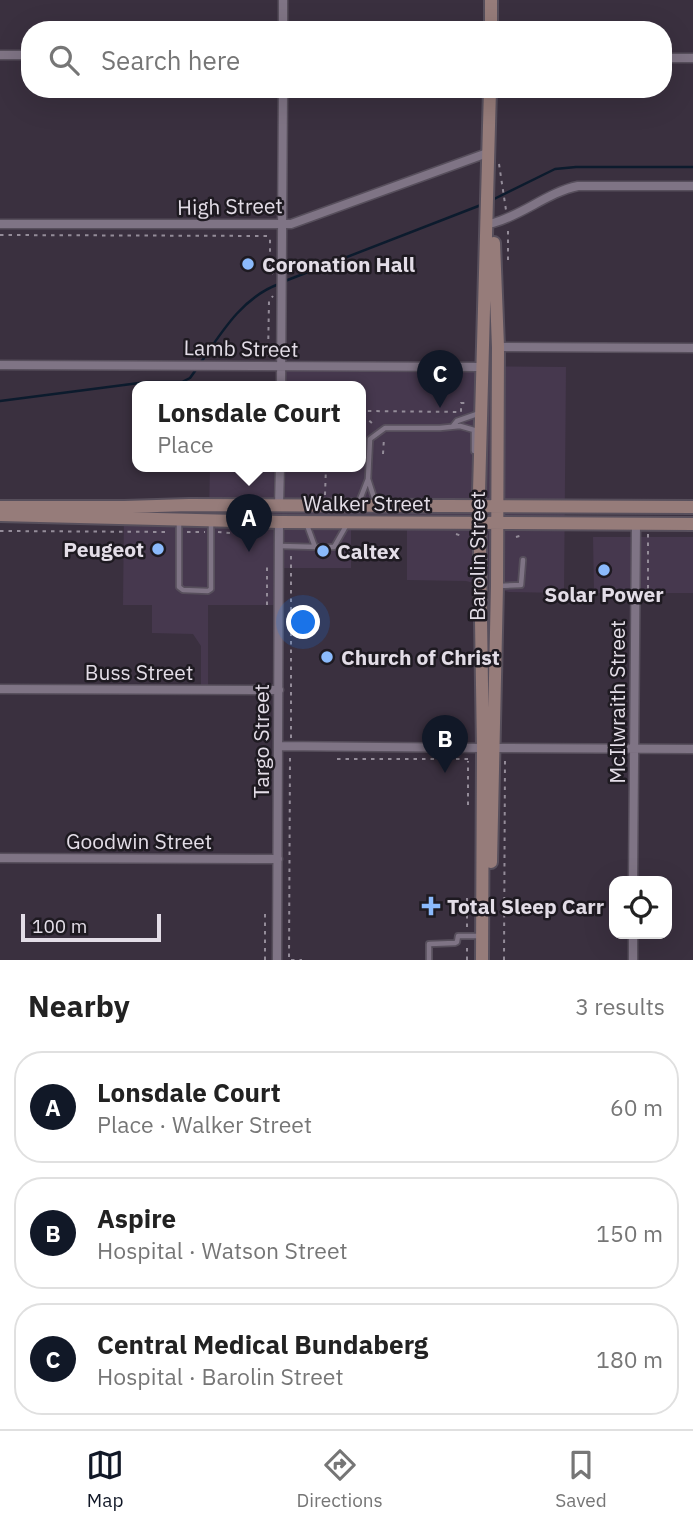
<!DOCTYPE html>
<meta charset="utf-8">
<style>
body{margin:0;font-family:"IBM Plex Sans",sans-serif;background:#f6f6f6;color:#222}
.controls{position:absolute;right:21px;bottom:21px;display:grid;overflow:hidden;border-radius:14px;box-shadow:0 7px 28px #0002}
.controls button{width:63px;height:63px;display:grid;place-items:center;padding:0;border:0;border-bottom:2px solid #e0e0e0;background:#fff;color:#222;font:35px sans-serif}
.scale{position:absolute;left:21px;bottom:18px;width:140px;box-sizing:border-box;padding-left:7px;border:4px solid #e3dde7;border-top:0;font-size:19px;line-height:24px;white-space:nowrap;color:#e3dde7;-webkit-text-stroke:5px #1e1a21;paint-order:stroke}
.you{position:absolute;left:304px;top:623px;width:24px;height:24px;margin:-18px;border:5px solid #fff;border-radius:50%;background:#1a73e8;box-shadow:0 0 0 10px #1a73e833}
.badge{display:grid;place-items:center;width:46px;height:46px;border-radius:50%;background:#111827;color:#fff;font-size:23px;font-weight:700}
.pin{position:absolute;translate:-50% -58px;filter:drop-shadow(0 2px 4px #0008)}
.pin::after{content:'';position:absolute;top:37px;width:24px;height:21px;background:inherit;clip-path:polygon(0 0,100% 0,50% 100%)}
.popup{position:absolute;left:132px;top:381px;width:234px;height:91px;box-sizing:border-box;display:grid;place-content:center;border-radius:14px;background:#fff;filter:drop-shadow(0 2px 5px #0005);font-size:23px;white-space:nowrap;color:#767676}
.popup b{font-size:26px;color:#222}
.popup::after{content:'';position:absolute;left:50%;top:100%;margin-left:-14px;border:14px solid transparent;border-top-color:#fff}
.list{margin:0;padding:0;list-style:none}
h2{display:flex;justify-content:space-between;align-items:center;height:91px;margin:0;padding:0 28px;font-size:30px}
h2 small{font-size:23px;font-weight:400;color:#767676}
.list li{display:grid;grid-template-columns:46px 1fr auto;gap:21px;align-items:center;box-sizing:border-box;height:112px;margin:0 14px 14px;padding:0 14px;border:2px solid #e0e0e0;border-radius:28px}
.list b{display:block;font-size:26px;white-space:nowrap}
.list p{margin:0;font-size:23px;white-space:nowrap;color:#767676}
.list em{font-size:23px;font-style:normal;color:#767676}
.icon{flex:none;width:38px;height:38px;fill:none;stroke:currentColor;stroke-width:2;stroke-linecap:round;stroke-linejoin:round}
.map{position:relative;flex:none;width:693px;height:960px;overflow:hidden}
.search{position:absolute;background:#fff;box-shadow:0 7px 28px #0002;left:21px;right:21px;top:21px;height:77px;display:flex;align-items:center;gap:18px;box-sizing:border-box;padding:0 24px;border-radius:28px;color:#767676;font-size:26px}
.sheet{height:469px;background:#fff}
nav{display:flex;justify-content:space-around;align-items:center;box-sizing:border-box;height:98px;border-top:2px solid #e0e0e0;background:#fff;font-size:19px;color:#767676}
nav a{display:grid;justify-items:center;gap:4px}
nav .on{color:#111827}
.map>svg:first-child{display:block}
</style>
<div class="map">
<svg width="693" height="960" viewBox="0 0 693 960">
<rect width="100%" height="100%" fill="#3a303f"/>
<path fill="#46384e" d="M280,365L566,367L564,593L509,592L466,581L407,580V516L351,515V568H279L278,605H208V689H201V646L193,634L152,633V605H123L124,513L209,514L210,466H361V386H280Z
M593,537H693V593H594Z"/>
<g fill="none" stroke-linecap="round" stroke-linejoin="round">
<path stroke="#0c1b2d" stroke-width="2.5" d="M490,201L555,169L576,167H693
M285,281L481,205
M0,401L147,382H182L190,378C215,344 237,299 279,284"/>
<defs>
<path id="lane" d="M453,426L457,421L480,413
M368,479L376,504
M359,502L368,479L370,439L385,428H440L460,426L474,430V451
M179,522V587L183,590L208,591L211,589V523
M307,525L315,547
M280,546L318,547
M330,547H334L346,526
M499,586L521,585L523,560
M429,960V944L455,943L457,942L458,936H479"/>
<path id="street" d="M283,30V0
M0,55H30
M663,58H693
M493,223C523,215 548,192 578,186H693
M0,224H291L490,152
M498,347L693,348
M0,365L481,367
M281,386L283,89
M279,505L280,466
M0,689L279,690
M278,746L483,748
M494,748L693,749
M0,858L278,859
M633,881L636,524
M277,960L279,522
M633,960V934"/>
<path id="secondary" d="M491,30V0
M0,507H124L189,505L693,507
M0,515L279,522L693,524
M491,862L497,586L498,347L494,243
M482,960L483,748L479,492L490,89"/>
</defs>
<use href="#lane" stroke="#574f5c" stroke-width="8"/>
<use href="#street" stroke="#574f5c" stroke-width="11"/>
<use href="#secondary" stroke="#574f5c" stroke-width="16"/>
<path stroke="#948c99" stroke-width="2" stroke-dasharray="3.5 5" stroke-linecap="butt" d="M499,164L506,210
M0,235L267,236L270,239V269L273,274
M508,260V226
M268,356L269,301L273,296
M361,415L365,411L461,412V403H469
M363,415L374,425
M383,454L384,438
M325,495L326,466
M0,531L170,532
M187,532H205
M218,532L230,533
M456,534L462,536
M648,534V592
M516,537L523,535
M267,605V564
M291,738V555
M290,758L289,960H302
M337,759H468
M468,805V761
M467,927V893
M265,960V909
M467,960V944
M504,960L505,757"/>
<use href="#lane" stroke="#7f7485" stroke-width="4.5"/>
<use href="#street" stroke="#7f7485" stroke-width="8"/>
<use href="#secondary" stroke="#967c7a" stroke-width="12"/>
</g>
<g fill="#8bbafc" stroke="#1e1a21" stroke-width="2.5">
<circle cx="248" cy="264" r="7"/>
<circle cx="158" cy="549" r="7"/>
<circle cx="323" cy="551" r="7"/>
<circle cx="604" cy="570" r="7"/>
<circle cx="327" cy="657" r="7"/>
<path d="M427.5 895.5h7v7h7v7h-7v7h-7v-7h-7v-7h7z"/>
</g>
<g text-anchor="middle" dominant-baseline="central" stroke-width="5" stroke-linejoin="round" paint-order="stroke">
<g font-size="21" fill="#e3dde7" stroke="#1e1a21">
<text transform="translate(230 206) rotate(-1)">High Street</text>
<text transform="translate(241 348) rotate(1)">Lamb Street</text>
<text x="367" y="503">Walker Street</text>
<text transform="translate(477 556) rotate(-90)">Barolin Street</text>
<text x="139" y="672">Buss Street</text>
<text transform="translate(617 702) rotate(-90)">McIlwraith Street</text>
<text transform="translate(261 741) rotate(-90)">Targo Street</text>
<text x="139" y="841">Goodwin Street</text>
</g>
<g font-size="21" font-weight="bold" fill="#e3dde7" stroke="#1e1a21" text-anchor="start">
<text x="262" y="264">Coronation Hall</text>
<text x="144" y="549" text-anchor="end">Peugeot</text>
<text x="337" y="551">Caltex</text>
<text x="604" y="594" text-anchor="middle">Solar Power</text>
<text x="341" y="657">Church of Christ</text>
<text x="447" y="906">Total Sleep Carr</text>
</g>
</g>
</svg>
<div class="controls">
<button><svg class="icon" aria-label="locate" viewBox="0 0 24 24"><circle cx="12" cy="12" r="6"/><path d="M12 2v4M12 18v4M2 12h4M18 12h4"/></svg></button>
</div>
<div class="scale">100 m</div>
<div class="you"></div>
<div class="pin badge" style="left:249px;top:552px">A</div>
<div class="popup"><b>Lonsdale Court</b>Place</div>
<div class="pin badge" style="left:445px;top:773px">B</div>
<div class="pin badge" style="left:440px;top:408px">C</div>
<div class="search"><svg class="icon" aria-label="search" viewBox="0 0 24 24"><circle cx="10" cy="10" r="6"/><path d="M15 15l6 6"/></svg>Search here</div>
</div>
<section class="sheet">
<h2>Nearby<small>3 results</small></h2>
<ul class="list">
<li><span class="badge">A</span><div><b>Lonsdale Court</b><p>Place · Walker Street</p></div><em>60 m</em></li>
<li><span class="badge">B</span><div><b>Aspire</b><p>Hospital · Watson Street</p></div><em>150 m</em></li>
<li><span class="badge">C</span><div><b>Central Medical Bundaberg</b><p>Hospital · Barolin Street</p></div><em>180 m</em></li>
</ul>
</section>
<nav>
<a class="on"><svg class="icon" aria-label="map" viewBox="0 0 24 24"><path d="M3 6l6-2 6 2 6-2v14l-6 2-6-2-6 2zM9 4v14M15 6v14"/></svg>Map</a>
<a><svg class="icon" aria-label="directions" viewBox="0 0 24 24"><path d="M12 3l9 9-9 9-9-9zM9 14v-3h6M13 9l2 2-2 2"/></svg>Directions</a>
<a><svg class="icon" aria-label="saved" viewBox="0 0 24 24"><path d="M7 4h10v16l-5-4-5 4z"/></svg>Saved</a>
</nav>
